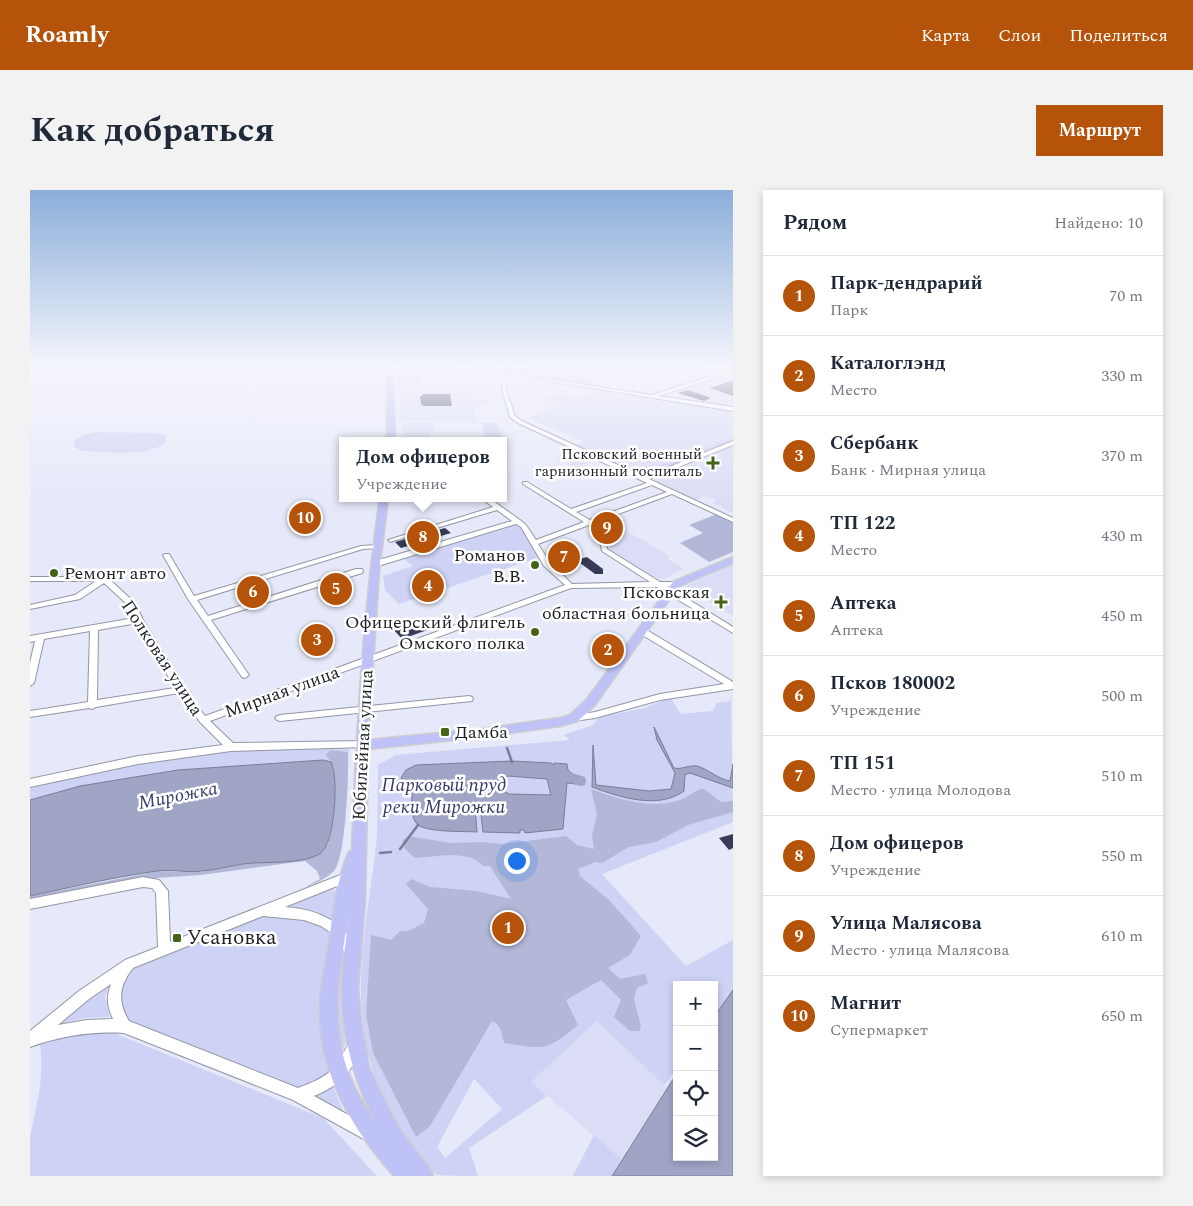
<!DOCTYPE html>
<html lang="ru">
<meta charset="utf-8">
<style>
body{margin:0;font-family:Spectral,serif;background:#f2f2f3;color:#1f2937}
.controls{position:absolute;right:15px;bottom:15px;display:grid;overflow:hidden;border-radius:0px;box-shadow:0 2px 8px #0003}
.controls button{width:45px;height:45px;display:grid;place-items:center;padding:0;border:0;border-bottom:1px solid #e0e1e3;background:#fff;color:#1f2937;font:25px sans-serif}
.you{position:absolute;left:486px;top:670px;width:18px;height:18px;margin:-12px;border:4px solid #fff;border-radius:50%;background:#1a73e8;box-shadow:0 0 0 8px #1a73e833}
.badge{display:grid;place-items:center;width:32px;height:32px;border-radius:50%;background:#b45309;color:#fff;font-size:16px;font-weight:700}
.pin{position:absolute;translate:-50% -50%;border:2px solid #fff;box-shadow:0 1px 5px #0006}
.popup{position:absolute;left:309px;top:247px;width:168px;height:65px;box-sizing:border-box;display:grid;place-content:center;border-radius:0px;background:#fff;filter:drop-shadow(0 1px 4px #0005);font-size:16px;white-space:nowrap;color:#747a83}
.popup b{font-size:19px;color:#1f2937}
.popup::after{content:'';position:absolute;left:50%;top:100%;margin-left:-10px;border:10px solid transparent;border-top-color:#fff}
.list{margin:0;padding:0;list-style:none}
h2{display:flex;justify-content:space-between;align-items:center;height:65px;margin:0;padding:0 20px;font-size:21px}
h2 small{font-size:16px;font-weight:400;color:#747a83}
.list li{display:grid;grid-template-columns:32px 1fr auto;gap:15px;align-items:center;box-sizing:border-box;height:80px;padding:0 20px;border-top:1px solid #e0e1e3}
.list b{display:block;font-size:19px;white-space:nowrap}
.list p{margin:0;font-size:16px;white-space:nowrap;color:#747a83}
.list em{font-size:16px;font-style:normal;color:#747a83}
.icon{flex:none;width:28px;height:28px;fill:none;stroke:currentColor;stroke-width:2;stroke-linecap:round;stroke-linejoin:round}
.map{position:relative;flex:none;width:703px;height:986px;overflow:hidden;border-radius:0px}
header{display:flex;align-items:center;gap:30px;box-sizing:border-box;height:70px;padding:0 25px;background:#b45309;color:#fff}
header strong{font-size:24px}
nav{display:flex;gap:28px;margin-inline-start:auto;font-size:18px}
.intro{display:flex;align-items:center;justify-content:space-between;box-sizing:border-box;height:120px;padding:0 30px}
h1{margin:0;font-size:35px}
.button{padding:12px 22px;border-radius:0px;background:#b45309;color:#fff;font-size:18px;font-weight:700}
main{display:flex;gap:30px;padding:0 30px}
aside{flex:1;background:#fff;border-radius:0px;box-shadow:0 2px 8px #0003}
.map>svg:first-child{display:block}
</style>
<header>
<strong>Roamly</strong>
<nav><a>Карта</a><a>Слои</a><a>Поделиться</a></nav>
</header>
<div class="intro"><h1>Как добраться</h1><a class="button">Маршрут</a></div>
<main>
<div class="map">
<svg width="703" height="986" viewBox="0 0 703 986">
<rect width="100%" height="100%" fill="#e6e9f9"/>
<path fill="#daddf5" d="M698,184L703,186V218L678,214L642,202Z
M368,189H392L395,201L437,202L438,208L457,209V214L444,219L447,231H371Z
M567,202L703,221V247L611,283L613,287L543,256L554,252L498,228L528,216L511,209L528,203L547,209Z
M373,233H404L405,241H399L400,251H374Z
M703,256V323L683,313L687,310L675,306L667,310L624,290Z
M547,260L567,269L545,278L525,268Z
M595,340L640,366L638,367L640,370L653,379L635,389L619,386L585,364L581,361L575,346Z
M703,375V426L654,397L702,375Z
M567,831L638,898L591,969L501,892Z"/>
<path fill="#ced2f4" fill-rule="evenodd" d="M367,176H389L393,195H369Z
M452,233H467L473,251H456Z
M66,242L127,243L136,245V252C119,268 76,261 52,261L44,257V251L53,245Z
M703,247V250L613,287L610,283Z
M487,333L492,337L510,367L369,414L355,400L353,386L383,376L373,368Z
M701,504L703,632L572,684L656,776L703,750V800L684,826V795H647V878L634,895L567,831L501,892L517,906L439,958L448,986C439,986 414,986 407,985C391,977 380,955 371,941C313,847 331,768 345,666C349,636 347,605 348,575L366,565L540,550L534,545L563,535L569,527L615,518L640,507L651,524L683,521L686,513L700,511ZM444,889L472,919L415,968L407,957Z
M298,557L320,559L318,562L300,560L298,570L301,572L293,570L148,580L50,596L0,610V596L111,573L206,560Z
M299,699H303L307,704L303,731L282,721L254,716Z
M251,726L269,727L302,741L295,861L300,884L289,894L267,899L100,833C76,809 90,785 116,770L229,728Z
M310,753L314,767L312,797L315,854L310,870L305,838Z
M83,788L75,807L80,827L55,828L22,836Z
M79,841L293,928L347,986H0C0,974 0,959 0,947C6,917 15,887 10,855L38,845Z
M303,897L314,922L283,906Z
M564,945L591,969L582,986H543Z"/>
<path fill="#b3b8d9" d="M687,324L703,332V362L679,372L650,353L673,343L659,335Z
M300,560L318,562C319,582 316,668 304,681C296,689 284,694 274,698L290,689L287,681L275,671L171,685L126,688L0,710V706L128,681L171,682L214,674L276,669L287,665L293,662L298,654L301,642L304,578L296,565Z
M561,599C589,609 620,620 650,610C657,607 664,602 671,599H674L691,612L703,611V622L658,635L626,652L599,657L572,673L565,672L548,679L550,686L579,710L611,746L600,765L578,778L590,789L615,784L618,793L607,798L604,809L611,837L609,841H600L584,827L591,810L571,790L536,810L548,835C516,862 514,859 474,853C472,844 471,834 462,831L400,936L386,947L343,863L336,824L341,745L361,750L370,741H378L394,733L398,719L376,694L381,689L401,697L447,701L481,709L460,676H453C439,659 405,667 385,668L372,656L373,650L378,646L421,653L453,652L473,654L536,646L547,655L564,659L562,645L567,624Z"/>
<path fill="#a0a5c6" stroke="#797d96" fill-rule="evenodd" d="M624,537L644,578C650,580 659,575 667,576C678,579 688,589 700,591L703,574V598L660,583L655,585L654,601C628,620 589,607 562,597L563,555L566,595L619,601L641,599L645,583L627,550Z
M293,570L301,572C309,586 305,653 291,663C274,675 234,671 213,674C199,676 186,680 172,681C157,683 142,679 127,681C84,687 42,697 0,706V610L50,596L148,580Z
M482,571L521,573L524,575V573L537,574L538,580L546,587V594L537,593L533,639L495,643L494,640H490V643L453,642L450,616H445L447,642C434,641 393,643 386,633C380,625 382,612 382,602L374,596L371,588L376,580L386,575ZM478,586L517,589L521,605L479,604L472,600L471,592Z
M703,800V986H582L647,883V967H684V827Z"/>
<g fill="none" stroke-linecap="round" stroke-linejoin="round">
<path stroke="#797d96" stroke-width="2.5" d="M477,558L482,572
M370,659L388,635
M350,663L361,662"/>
<path fill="#a0a5c6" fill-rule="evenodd" d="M532,580L555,587L556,591L555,595L550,596L527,588L526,585L527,582Z"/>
</g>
<path fill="#383b57" d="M701,191L703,192V206L680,198Z
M658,200L681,208L674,211L648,203Z
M393,204H420L422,216H394L391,214L390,206H393Z
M281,323L287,328L268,333L263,328Z
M415,338L421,343L371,358L365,352Z
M557,367L573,379V384H565L546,370Z
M396,430L403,438L372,449L364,440Z
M703,644V658L699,660L689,648Z"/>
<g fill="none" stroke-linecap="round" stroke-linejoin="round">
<defs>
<path id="minor" d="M425,176H433L622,205L693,182L675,177V176C685,176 693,181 703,179V182L700,183L629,206L703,217V221Z
M466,176H484L483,177L562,191L560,192L481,180L477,182L475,181L477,179Z
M473,194L477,195L476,199L485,226L492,231L614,287L703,251V255L619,289L703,328V332L642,304L564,333L574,340L577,359L630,392H649V396H637L703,437V443L627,397L541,398L180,531L203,553L332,551L335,553L337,555L335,557L201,561L108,574L0,597V589L108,566L193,555L170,532L149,503L66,517L62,519L59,518L0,527V521L58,512L60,441L14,449L4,493L0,496V473L5,451L0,452V446L104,428L99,416L74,393L50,409L0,419V415L45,405L66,391H0V387H77L105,413L113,430L154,498L175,526L535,395L514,376L491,337L486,334L348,376H345L341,374L342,372L482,331L467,320L363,351L361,352L358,350L463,317L451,308H459L490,330L496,335L506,350L554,332L493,294V292H497L541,319L617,293L488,233L480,227L472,199ZM622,295L637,302L560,330L546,322ZM559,335L568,341L572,361L620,392L542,394L520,373L508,354ZM107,433L145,498L67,510L68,440Z
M347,355L349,356V358L333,359L167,410L178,426L326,379H332L333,381L332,383L181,430L219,485L215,488L212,487L158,409L133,365L135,364H139L164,406L331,356Z
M609,439H615L703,492V499L630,510L565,528L544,531L541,530L539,528L541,526L565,522L630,504L694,494L609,443L608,441Z
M439,506L442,507L443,509L442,511L250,531L247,530L245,528L247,526L250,525Z
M318,682L322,684L324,687L322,690L255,717C286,719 313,730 326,760L324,764L320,766L316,764L308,752L300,742L291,736L274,730L233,726L103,778C89,796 87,811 99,831L268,898C281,893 294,888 304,878C311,871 316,853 325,849L330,851L332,856C321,883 311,895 284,906L342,938L344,943L342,948L337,950L332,948L263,910L94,843C61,841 31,846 0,857V841L49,801L95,770L128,757L126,703L122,698L113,697L0,719V709L113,687L129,690L138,701L140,752ZM81,794C76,807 77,816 83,829L57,830L28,835L59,809Z"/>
<path id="major" d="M357,176H363L365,251H357Z
M350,308H358L349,381L338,550L452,539L530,528L540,525L557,509L643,392L703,367V373L649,396L565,515L548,531L530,536L452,547L338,559L335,710L328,797L331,832L339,877L353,908L370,940L400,979L403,986H364C323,940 290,886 290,823C289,799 296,775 299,751C303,724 307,687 319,662L322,661C326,543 333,425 350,308ZM320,718C317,744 312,772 312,798C312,846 323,889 345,931C293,860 306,799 320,718Z"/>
</defs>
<use href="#minor" stroke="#9496a5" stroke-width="2"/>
<use href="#major" stroke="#cececf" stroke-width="3"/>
<use href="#minor" fill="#fff" fill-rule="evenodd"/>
<use href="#major" fill="#bec2f7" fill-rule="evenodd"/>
</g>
<linearGradient id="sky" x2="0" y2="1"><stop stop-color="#8baeda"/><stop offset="0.56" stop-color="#f4f5fc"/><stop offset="1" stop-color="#f4f5fc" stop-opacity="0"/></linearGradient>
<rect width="703" height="314" fill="url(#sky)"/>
<g fill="#466418" stroke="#fff" stroke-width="2">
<path d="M680.5 265.5h5v5h5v5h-5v5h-5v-5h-5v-5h5z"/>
<circle cx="505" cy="375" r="5"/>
<circle cx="24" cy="383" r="5"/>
<path d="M688.5 404.5h5v5h5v5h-5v5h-5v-5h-5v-5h5z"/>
<circle cx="505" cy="442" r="5"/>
<rect x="410" y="537" width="10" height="10" rx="2.5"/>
<rect x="142" y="743" width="10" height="10" rx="2.5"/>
</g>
<g text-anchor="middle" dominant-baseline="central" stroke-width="5" stroke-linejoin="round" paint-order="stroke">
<g font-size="15" fill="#1e1f25" stroke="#fff" text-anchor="end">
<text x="672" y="264">Псковский военный<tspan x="672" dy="17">гарнизонный госпиталь</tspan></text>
</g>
<g font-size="18" fill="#1e1f25" stroke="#fff" text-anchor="end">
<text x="495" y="365">Романов<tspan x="495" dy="21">В.В.</tspan></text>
<text x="34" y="383" text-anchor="start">Ремонт авто</text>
<text x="680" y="402">Псковская<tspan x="680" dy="21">областная больница</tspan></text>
<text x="495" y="432">Офицерский флигель<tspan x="495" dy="21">Омского полка</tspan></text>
<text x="425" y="542" text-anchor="start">Дамба</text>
</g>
<g font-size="18" fill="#1e1f25" stroke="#fff">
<text transform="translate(132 468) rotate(57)">Полковая улица</text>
<text transform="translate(252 502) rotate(-20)">Мирная улица</text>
<text transform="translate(333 555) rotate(-87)">Юбилейная улица</text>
</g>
<g font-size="19" font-style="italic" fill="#373a68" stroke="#fff">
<text x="414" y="595">Парковый пруд<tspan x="414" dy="22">реки Мирожки</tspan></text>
<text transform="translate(148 606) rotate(-11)">Мирожка</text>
</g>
<g font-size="21" fill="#1e1f25" stroke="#fff" text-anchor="start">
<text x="157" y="748">Усановка</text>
</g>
</g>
</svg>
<div class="controls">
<button>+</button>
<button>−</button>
<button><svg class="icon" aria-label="locate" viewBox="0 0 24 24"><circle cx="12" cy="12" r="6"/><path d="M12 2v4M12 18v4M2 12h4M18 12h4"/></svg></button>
<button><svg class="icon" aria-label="layers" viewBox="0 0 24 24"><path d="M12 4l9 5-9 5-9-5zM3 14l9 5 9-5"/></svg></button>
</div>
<div class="you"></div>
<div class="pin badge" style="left:478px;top:738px">1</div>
<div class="pin badge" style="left:578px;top:460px">2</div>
<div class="pin badge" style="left:287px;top:450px">3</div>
<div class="pin badge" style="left:398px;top:396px">4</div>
<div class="pin badge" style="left:306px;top:399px">5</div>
<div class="pin badge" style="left:223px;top:402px">6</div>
<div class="pin badge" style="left:534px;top:367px">7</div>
<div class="pin badge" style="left:393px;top:347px">8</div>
<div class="popup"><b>Дом офицеров</b>Учреждение</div>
<div class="pin badge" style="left:577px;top:338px">9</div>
<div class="pin badge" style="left:275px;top:328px">10</div>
</div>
<aside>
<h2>Рядом<small>Найдено: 10</small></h2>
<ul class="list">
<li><span class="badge">1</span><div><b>Парк-дендрарий</b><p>Парк</p></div><em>70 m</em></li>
<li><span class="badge">2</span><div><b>Каталоглэнд</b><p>Место</p></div><em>330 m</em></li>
<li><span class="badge">3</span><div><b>Сбербанк</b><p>Банк · Мирная улица</p></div><em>370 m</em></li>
<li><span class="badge">4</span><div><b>ТП 122</b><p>Место</p></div><em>430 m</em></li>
<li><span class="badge">5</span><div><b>Аптека</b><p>Аптека</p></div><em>450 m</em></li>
<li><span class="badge">6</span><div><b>Псков 180002</b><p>Учреждение</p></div><em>500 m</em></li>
<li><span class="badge">7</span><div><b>ТП 151</b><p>Место · улица Молодова</p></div><em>510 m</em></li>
<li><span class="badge">8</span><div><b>Дом офицеров</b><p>Учреждение</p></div><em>550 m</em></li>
<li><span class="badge">9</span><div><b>Улица Малясова</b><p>Место · улица Малясова</p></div><em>610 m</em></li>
<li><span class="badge">10</span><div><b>Магнит</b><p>Супермаркет</p></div><em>650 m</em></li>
</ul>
</aside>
</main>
